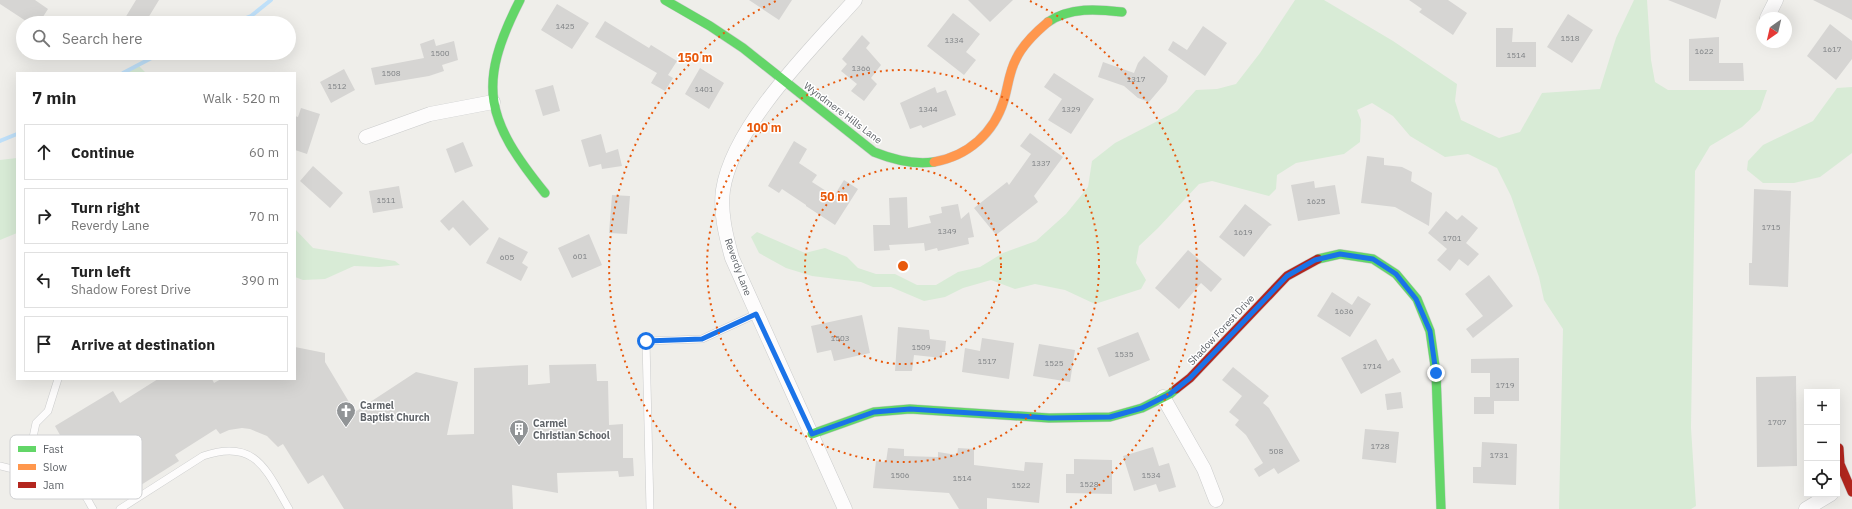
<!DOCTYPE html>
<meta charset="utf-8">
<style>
body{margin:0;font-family:"IBM Plex Sans",sans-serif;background:#f6f6f6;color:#222}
.controls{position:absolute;right:12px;bottom:12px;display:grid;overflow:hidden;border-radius:0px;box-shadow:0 4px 16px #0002}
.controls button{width:36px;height:36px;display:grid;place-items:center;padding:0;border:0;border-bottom:1px solid #e0e0e0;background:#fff;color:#222;font:20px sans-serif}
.compass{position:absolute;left:1756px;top:12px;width:36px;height:36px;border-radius:50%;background:#fff;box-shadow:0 4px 16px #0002;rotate:214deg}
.stop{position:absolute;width:12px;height:12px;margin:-9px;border:3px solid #1a73e8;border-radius:50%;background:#fff}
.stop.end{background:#1a73e8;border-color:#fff;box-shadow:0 1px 4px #0008}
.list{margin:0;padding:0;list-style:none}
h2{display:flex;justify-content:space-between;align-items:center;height:52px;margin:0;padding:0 16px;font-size:17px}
h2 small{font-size:13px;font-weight:400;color:#767676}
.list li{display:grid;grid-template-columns:26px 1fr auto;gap:12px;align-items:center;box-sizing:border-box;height:56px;margin:0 8px 8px;padding:0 8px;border:1px solid #e0e0e0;border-radius:0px}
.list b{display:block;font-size:15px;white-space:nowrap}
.list p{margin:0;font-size:13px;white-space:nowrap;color:#767676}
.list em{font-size:13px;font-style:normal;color:#767676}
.icon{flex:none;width:22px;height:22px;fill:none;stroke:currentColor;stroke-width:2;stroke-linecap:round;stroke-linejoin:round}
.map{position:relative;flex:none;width:1852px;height:509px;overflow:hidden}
.search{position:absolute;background:#fff;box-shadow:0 4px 16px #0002;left:16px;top:16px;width:280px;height:44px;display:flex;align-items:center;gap:10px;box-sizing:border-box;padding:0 14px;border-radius:22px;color:#767676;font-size:15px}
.panel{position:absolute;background:#fff;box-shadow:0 4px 16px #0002;left:16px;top:72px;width:280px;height:308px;border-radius:0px}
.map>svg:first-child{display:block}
</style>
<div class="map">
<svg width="1852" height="509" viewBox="0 0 1852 509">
<rect width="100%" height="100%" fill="#efeeea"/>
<path fill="#d8ebd6" d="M1295,0H1324L1393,41L1457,84L1455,101L1461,120L1499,138L1520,132L1542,93L1600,89L1616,38L1634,0H1647L1651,60L1655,82L1668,90H1767L1760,110L1742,127L1710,146L1695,171L1691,428L1696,506L1691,509H1559L1563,329L1544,300L1539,277L1511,196L1497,168L1468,154L1445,157L1410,136L1393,116L1372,103L1357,110L1361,120L1360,142L1344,154L1296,163L1277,175L1276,189L1269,196L1212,181L1199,184L1158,228L1139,246L1136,263L1146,280L1141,289L1095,304L1065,290L1035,284L1015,289L991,280L963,288L945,297L924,301L891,287H873L861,282L812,276L786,268L759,253L751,237L757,232L805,253L825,248L847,257L858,268L876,274H895L917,285H936L958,272L980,267L1003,253L1036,241L1066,214L1088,187L1092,161L1115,143L1177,111L1196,90L1217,89L1236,84L1260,53Z
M137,64L146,73H121Z
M1852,87V153L1820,177L1794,183H1763L1747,170L1748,161L1763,145L1813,121L1837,88Z
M17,158V233L0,240V160Z
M295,229L313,248L395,261L400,265L379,267L354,266L325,279L303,280L295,277Z"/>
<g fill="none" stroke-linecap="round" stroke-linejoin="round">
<path stroke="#bfe0f9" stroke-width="4" d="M233,23L251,16L271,0
M123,73L161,53
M0,141L17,134"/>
</g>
<path fill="#d6d5d3" d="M0,0H35L48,9L39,23H29L0,4Z
M136,0H159L145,23H122Z
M749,0H792L779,20Z
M968,0H1013L990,22Z
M1409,0H1448L1467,13L1453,35L1419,12L1422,9Z
M1668,0H1721L1716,19Z
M1813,0H1852V20L1841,14Z
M557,4L589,23L572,49L541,30Z
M953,13L980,34L966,52L976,60L964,75L927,46Z
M1568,14L1593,30L1572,63L1547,47Z
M605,21L649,48L651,45L677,61L668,75L673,78L665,91L651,83L657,73L595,37Z
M1830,24L1852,41V59L1836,80L1807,56Z
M1203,26L1227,43L1205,76L1168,50L1173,41L1187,50Z
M1496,28H1513L1512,42H1536V67H1496Z
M862,35L870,43L866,48L881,65L871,78L877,84L864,101L851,91L857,84L841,71L847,64L842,59Z
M1719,37V63H1743L1744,81H1689V39Z
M434,39L436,46L454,41L458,60L442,65L444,71L429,76L375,85L371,68L424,58L420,44Z
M1144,56L1168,76L1166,82L1149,102L1138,98L1124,86L1098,77L1103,62L1134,73L1138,63Z
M700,68L724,83L709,109L685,94Z
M344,69L355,90L331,103L320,82Z
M1054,73L1094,99L1071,134L1048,120L1062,99L1044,87Z
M553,85L560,111L543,116L535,90Z
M935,87L937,93L946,90L956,115L923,128L921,125L910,129L900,103Z
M301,108L320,114L307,154L295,150V116L298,117Z
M1030,133L1063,157L1034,196L1038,202L996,235L974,208L1007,182L1009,185L1031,154L1020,146Z
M601,134L606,153L618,149L622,166L602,169L601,164L589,167L581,140Z
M794,141L807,149L799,163L817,175L812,182L834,196L844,180L858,189L835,225L806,206V205L782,189L779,193L768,186Z
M463,142L473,166L455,173L446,149Z
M1367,156L1384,158V165L1402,167L1412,172L1411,181L1432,193L1429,226L1395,207L1361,203Z
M313,166L343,193L330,208L300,181Z
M1314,181L1315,188L1335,185L1340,214L1298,221L1291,185Z
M399,186L403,208L373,213L369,191Z
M1754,189L1791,191L1788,287L1749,285V263H1752Z
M612,195L630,196L627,234L609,233Z
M907,197L908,228L931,223L929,216L942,213L941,207L958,204L961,219L969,212L974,237L968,238L969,244L938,251L937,248L925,251L924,243L889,245L890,250L874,251L873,225H890L889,198Z
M463,200L489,229L470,246L453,227L449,231L440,221Z
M1245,204L1272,225L1269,226L1244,257L1219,237Z
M1446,211L1457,220L1462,215L1478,228L1466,243L1479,254L1468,266L1459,259L1450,271L1437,260L1447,249L1428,233Z
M589,234L602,265L572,278L558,248Z
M499,237L528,252L522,263L528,267L521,281L486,263Z
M1188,250L1222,279L1211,292L1201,283L1179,309L1155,288Z
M1489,275L1513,306L1473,338L1466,329L1483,316L1465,294Z
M1332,292L1352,305L1358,296L1371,304L1350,337L1317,316Z
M862,315L870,353L834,361L831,350L817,353L811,326Z
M898,327L929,330L930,339L946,341L945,352H942V358L914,355L912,371H895Z
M1138,332L1150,360L1109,377L1097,348Z
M982,338L1014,343L1009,379L962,372L965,348L980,351Z
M1376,339L1388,361L1393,358L1401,372L1361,394L1341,358Z
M1039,344L1075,350L1070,382L1033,376Z
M295,347L325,353V362L355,412L416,372L458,382L447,435L474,434V368L528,365V385L550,383L549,365L596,364L597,381H608L609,425L623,424V458H633L634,476L619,477L618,471L557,473L558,493L512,485L513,509H344L323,475L308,484L283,444L278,447L267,436L250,429L242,428L229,430L220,434L216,429L175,455L179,461L133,490L117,463L126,457L113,435L75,458L69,449L64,453L54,438L60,435L55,426L113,391L120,403L158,379H212L214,383L221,379H295Z
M1519,358V401H1494V414H1474V397H1490V373H1471V359Z
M1233,367L1269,396L1263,403L1269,408L1300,461L1278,474L1274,468L1259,477L1254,469L1263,463L1246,435L1235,425L1239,420L1229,412L1242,396L1222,380Z
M1796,376L1797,466L1757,467L1756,377Z
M1401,392L1403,408L1387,410L1385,394Z
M1365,429L1399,432L1396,463L1362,459Z
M1482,442L1517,444L1516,485L1473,483V467H1481Z
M1153,447L1159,466L1169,463L1176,487L1159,492L1156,484L1134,491L1123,456Z
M888,448L904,449V456L938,457V452L957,455L958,448L974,449V465L1024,471L1025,462L1043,463L1039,503L987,498V509H959L949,493L873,488L876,461L886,462Z
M1074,459L1112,460V494L1066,493V474H1074Z"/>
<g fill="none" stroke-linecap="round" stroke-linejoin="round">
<defs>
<path id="lane" d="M0,466C18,470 72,484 85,496C88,499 90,505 93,509
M26,471L36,423L48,411L58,379
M120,509L203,456C256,438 266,470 289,509
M650,509L646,341L702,339L756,314"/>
<path id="street" d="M1767,18L1776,0
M366,137L430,114L493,102
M1163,397L1204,469L1216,500
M845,509L732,258C726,236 720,213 723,190C733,125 812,48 855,0
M1806,509L1831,494"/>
<path id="fast" d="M520,0C476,86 486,120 545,193
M665,0L710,26L743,48L874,152C894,160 913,165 934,162
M1048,22C1070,7 1097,9 1122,12
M1318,259L1340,254L1373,259L1396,274L1417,299L1430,331L1436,373L1441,509
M812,434L874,412L910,409L1049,418L1110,417L1142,408L1170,394L1176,389"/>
<path id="slow" d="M934,162C968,156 994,133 1004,100C1008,87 1009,72 1016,59C1023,44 1036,32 1048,22"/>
<path id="jam" d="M1176,389L1190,378L1287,276L1318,259
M1839,448L1840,464L1852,492"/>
</defs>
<use href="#lane" stroke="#cbcccc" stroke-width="8"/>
<use href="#street" stroke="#cbcccc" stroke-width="15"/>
<use href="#fast" stroke="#cacacb" stroke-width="10"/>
<use href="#slow" stroke="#cacacb" stroke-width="10"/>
<use href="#jam" stroke="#cacacb" stroke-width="10"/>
<use href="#lane" stroke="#fdfcfc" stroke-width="7"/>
<use href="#street" stroke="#fdfcfc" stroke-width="14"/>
<use href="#fast" stroke="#63d668" stroke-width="9"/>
<use href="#slow" stroke="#ff974d" stroke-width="9"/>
<use href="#jam" stroke="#b3261e" stroke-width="9"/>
</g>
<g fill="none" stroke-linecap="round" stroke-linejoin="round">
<path stroke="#1a73e8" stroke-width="5" d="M646,341L702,339L756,314L812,434L874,412L910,409L1049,418L1110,417L1142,408L1170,394L1190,378L1287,276L1315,260L1340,254L1373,259L1396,274L1416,299L1430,331L1436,373"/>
</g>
<g fill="none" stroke="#e8590c" stroke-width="2" stroke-dasharray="2 4">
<circle cx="903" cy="266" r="98"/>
<circle cx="903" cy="266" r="196"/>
<path d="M736 508A294 294 0 0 1 776 1M1030 1A294 294 0 0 1 1070 508"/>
</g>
<defs>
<symbol id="church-pin" viewBox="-11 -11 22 30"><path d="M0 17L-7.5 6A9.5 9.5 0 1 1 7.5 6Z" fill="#919496" stroke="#fff"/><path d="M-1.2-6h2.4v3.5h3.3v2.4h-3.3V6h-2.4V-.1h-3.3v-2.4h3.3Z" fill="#fff"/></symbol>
<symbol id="building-pin" viewBox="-11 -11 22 30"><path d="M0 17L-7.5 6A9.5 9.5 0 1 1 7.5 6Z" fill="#919496" stroke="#fff"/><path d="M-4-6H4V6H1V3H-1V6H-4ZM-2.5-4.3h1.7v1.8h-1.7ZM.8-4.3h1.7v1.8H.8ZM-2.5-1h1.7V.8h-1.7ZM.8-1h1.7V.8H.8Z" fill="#fff"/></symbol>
</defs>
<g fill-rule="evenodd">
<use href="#church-pin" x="335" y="400" width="22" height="30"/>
<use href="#building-pin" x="508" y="418" width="22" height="30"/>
</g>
<g text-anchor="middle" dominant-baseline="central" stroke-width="3" stroke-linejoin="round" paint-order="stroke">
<g font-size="8" fill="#7e8184">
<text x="565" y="26">1425</text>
<text x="1570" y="38">1518</text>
<text x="954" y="40">1334</text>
<text x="1832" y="49">1617</text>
<text x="1704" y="51">1622</text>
<text x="440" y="53">1500</text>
<text x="1516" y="55">1514</text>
<text x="861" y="68">1366</text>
<text x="391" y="73">1508</text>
<text x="1136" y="79">1317</text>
<text x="337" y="86">1512</text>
<text x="704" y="89">1401</text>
<text x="928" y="109">1344</text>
<text x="1071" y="109">1329</text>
<text x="1041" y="163">1337</text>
<text x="386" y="200">1511</text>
<text x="1316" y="201">1625</text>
<text x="1771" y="227">1715</text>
<text x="947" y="231">1349</text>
<text x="1243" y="232">1619</text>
<text x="1452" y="238">1701</text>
<text x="580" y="256">601</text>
<text x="507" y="257">605</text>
<text x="1344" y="311">1636</text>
<text x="840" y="338">1503</text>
<text x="921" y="347">1509</text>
<text x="1124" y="354">1535</text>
<text x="987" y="361">1517</text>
<text x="1054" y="363">1525</text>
<text x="1372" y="366">1714</text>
<text x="1505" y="385">1719</text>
<text x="1777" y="422">1707</text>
<text x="1380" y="446">1728</text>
<text x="1276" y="451">508</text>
<text x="1499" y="455">1731</text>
<text x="900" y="475">1506</text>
<text x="1151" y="475">1534</text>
<text x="962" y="478">1514</text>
<text x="1089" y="484">1528</text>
<text x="1021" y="485">1522</text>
</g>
<g font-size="10" fill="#5f6368" stroke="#fff">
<text transform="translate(843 113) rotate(37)">Wyndmere Hills Lane</text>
<text transform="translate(738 267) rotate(70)">Reverdy Lane</text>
<text transform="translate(1221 330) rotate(-47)">Shadow Forest Drive</text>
</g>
<g font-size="10" font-weight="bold" fill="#5f6368" stroke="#fff" text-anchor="start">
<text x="360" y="405">Carmel<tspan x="360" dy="12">Baptist Church</tspan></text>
<text x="533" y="423">Carmel<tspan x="533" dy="12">Christian School</tspan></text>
</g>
</g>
<rect x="10" y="435" width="132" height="64" rx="6" fill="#fff" stroke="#cfd0d2" stroke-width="1"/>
<rect x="18" y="446" width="18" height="6" fill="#63d668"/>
<rect x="18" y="464" width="18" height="6" fill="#ff974d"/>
<rect x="18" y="482" width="18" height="6" fill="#b3261e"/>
<g font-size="11" fill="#5f6368">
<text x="43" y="453">Fast</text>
<text x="43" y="471">Slow</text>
<text x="43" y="489">Jam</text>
</g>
<circle cx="903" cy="266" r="6" fill="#e8590c" stroke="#fff" stroke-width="2"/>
<g font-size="12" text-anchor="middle" font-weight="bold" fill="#e8590c" stroke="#fff" stroke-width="3" stroke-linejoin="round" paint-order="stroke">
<text x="695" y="62">150 m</text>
<text x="764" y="132">100 m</text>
<text x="834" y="201">50 m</text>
</g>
</svg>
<div class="controls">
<button>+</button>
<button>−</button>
<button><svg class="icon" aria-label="locate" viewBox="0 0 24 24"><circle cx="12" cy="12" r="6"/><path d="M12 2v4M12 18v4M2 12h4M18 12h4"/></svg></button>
</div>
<svg class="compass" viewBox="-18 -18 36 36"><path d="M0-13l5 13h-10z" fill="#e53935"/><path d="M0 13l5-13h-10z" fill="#767676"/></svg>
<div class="stop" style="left:646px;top:341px"></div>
<div class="stop end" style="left:1436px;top:373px"></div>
<div class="search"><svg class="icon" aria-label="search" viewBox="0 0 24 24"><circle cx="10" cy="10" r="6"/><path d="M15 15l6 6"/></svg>Search here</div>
<section class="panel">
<h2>7 min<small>Walk · 520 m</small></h2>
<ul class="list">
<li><svg class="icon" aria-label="ahead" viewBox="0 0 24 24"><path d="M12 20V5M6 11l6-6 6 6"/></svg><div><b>Continue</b></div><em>60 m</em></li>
<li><svg class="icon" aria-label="right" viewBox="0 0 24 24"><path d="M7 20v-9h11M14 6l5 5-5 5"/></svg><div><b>Turn right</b><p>Reverdy Lane</p></div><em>70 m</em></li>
<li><svg class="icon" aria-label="left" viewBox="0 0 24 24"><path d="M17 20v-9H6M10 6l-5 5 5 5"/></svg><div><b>Turn left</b><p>Shadow Forest Drive</p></div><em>390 m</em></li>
<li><svg class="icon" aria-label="arrive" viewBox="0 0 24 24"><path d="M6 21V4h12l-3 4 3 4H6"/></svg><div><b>Arrive at destination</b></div></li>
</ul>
</section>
</div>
